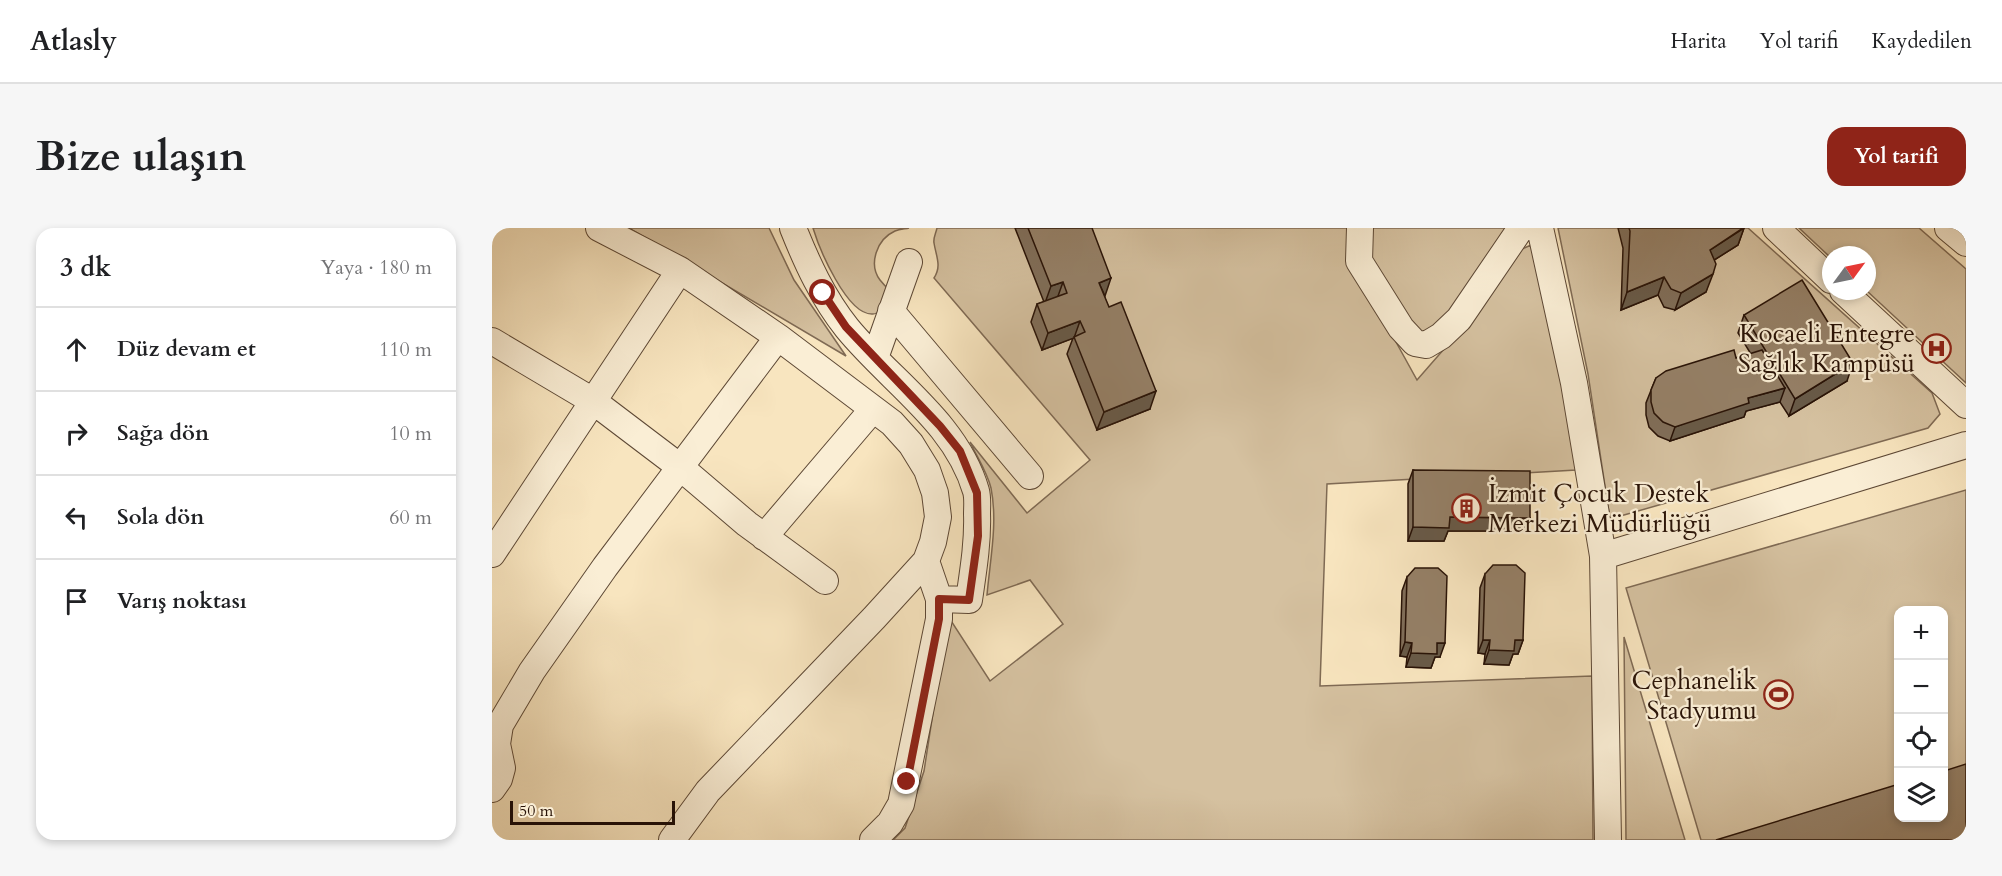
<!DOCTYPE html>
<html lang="tr">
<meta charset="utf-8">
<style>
body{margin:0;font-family:Cardo,serif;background:#f6f6f6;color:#202124}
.controls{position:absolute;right:18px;bottom:18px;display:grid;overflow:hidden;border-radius:12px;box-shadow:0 3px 9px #0003}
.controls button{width:54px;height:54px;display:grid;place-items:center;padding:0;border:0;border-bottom:2px solid #e0e0e0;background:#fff;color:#202124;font:30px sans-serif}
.compass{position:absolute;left:1330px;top:18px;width:54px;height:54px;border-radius:50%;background:#fff;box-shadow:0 3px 9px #0003;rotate:57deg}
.scale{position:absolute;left:18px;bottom:15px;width:165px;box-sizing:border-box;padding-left:6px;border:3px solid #291307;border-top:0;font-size:16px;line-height:21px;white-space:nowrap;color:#291307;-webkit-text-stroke:4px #faeed5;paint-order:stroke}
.stop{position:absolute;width:18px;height:18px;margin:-14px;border:4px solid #8f2418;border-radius:50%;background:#fff}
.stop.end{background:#8f2418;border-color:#fff;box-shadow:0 2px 6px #0008}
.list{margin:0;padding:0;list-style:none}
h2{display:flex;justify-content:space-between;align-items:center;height:78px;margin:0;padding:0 24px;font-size:26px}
h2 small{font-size:20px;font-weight:400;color:#757577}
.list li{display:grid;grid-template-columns:39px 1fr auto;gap:18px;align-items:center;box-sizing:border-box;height:84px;padding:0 24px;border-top:2px solid #e0e0e0}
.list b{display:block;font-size:22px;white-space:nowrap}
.list em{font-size:20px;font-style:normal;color:#757577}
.icon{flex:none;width:33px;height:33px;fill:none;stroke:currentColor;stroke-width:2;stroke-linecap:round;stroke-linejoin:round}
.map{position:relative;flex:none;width:1474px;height:612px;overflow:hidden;border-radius:18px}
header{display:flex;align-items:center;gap:36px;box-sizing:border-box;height:84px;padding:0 30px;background:#fff;border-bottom:2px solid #e0e0e0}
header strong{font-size:28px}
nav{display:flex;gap:33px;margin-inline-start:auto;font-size:21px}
.intro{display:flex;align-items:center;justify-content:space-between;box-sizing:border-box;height:144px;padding:0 36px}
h1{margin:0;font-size:42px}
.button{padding:15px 27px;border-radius:18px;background:#8f2418;color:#fff;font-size:21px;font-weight:700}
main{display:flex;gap:36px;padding:0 36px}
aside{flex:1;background:#fff;border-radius:18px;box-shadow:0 3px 9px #0003}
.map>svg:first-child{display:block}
</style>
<header>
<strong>Atlasly</strong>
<nav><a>Harita</a><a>Yol tarifi</a><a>Kaydedilen</a></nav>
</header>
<div class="intro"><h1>Bize ulaşın</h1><a class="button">Yol tarifi</a></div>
<main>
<aside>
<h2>3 dk<small>Yaya · 180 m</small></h2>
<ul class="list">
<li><svg class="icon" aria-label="ahead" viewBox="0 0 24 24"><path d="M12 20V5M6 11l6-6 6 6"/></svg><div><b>Düz devam et</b></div><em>110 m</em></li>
<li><svg class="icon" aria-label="right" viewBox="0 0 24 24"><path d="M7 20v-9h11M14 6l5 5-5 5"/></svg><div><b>Sağa dön</b></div><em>10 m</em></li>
<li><svg class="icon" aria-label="left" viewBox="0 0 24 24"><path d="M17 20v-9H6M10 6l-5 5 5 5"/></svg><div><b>Sola dön</b></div><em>60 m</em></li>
<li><svg class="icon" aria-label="arrive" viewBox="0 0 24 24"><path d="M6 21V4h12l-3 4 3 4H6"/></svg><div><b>Varış noktası</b></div></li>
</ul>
</aside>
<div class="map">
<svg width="1474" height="612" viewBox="0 0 1474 612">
<rect width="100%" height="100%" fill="#f8e5bf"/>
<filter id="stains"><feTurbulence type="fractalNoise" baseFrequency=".00333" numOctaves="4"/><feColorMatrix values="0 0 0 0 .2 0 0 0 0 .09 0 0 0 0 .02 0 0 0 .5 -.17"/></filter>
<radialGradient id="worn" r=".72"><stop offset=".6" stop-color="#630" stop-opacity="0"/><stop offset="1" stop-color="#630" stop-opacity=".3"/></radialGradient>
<path fill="#d5c1a0" stroke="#7f6a54" stroke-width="1.5" d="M137,0H277L302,52L354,128Z
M321,0H417C413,1 408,1 403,3C385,11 376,36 388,52C391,56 395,60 399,63L390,82C387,84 384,86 381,86C355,88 327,20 321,0Z
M445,0H1015L988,50L942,102L904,114L925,152L973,97L1017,27L1039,17L1083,217L1084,242L835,256L828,458L1100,448L1101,612H401L413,600L432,543L456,388L498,453L571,396L538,352L495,367C498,332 506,295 499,260C495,244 485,229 478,214L535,285L598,232L442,50C450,38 444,28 442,15C441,10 444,5 445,0Z
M1066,0H1256L1440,165L1448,186L1436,200L1118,291L1096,146Z
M1307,0H1427L1474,41V155L1375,63V27H1339V30Z
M1474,262V551L1452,558V382H1406V572L1275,612H1209L1134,360Z
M1132,409L1193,612H1134Z"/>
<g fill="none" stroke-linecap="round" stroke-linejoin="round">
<defs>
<path id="minor" d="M107,0L188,42
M301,0C315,35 331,70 355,100C399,154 464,194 484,263C486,270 485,279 485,286C486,315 481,344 477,372L447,371
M868,0L867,33L909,100L923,115L934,117L949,108L967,91L1029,0
M1048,0L1082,155L1111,328L1116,612
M1284,0L1339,52
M1456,0L1474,15
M1351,63L1474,177
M399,83L538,248
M0,113L101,173L188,239L255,296L333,353
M383,130L417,34
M272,309L381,181
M0,326L188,42L286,109L400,195L419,216L435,242L443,265L446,289L441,314L434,333L382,390L216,563L180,612
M1111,328L1474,217
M0,561L7,551L10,540L5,516L8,497L40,443L113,339L286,109
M381,612L398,595L409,576L447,391V371L434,333"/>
</defs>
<use href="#minor" stroke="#5d4835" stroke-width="28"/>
<use href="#minor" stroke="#faeed5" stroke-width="26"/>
</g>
<path fill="#806e59" stroke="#291307" stroke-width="1.5" d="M523,0H600L612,68L658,181L605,202L575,126L581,110L550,122L539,94L545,76L552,74Z
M1126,0H1252L1246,17L1222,32L1214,64L1183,82L1172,79L1166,67L1129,82L1131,20Z
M1252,87L1355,153L1297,188L1288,174L1254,183L1252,189L1178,213L1166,208L1157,199L1154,187V175L1164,150L1259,126L1246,105Z
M921,242L1038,290L1033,303H956L952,313H916V256Z
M993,346L1031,412L1026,426H1021L1017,437L992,436L993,426L986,425L988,360Z
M915,349L948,429H943L939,440L914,439L915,429L908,428L910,363Z"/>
<path fill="#685a48" stroke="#291307" stroke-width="1.5" d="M1252,0L1246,17L1211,39L1218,22Z
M1221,46L1214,64L1183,82L1189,65Z
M1172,49L1166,67L1129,82L1135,64Z
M619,50L613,68L607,55Z
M571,54L565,71L553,75L559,58Z
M588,93L582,110L550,122L556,105Z
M1361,135L1355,153L1297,188L1303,171Z
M1293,160L1288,174L1254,183L1252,189L1178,213L1183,199L1256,170Z
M664,163L658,181L605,202L612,184Z
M958,289L1038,290L1033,303H956L952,313H916L921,299Z
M991,412H998L993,426L986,425Z
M1023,412H1031L1026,426H1021L1017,437L992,436L997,422Z
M913,414L920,415L915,429L908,428Z
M945,415H953L948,429H943L939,440L914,439L919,425Z"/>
<path fill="#958067" stroke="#291307" stroke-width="1.5" d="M536,0H600L619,50L607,55L617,79L629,74L664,163L612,184L582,109L593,104L588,93L556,105L545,76L575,65L571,54L559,58Z
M1137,0H1251L1218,22L1224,36L1221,46L1189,65L1179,61L1172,49L1135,64L1138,3Z
M1310,52L1361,135L1303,171L1252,87Z
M1242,122L1244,130L1270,122L1293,160L1256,170L1257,175L1183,199L1171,194L1162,185L1159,174V162L1164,150L1174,143Z
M921,242L1038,243V290L958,289L957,300L921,299Z
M1001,337H1024L1033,345L1031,412H1023L1022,423L997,422L998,412H991L993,346Z
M923,340H946L955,348L953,415H945V426L919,425L920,415L913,414L915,349Z
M1474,536V612H1224L1407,556V590H1452V543Z"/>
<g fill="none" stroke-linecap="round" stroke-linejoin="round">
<path stroke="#8f2418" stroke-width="8" d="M331,65L354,99L448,198L468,223L485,265L486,308L477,372L447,371V391L415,554"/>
</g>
<defs>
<symbol id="hospital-ring" viewBox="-11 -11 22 22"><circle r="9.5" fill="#faeed5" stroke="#8f2418" stroke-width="1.5"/><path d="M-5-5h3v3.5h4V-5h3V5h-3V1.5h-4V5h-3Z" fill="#8f2418"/></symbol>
<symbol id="building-ring" viewBox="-11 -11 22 22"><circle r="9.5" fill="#faeed5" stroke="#8f2418" stroke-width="1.5"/><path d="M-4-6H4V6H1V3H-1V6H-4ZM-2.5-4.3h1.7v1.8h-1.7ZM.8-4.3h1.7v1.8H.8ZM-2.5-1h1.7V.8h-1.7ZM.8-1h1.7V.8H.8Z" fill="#8f2418"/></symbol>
<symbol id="stadium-ring" viewBox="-11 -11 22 22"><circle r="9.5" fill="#faeed5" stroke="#8f2418" stroke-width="1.5"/><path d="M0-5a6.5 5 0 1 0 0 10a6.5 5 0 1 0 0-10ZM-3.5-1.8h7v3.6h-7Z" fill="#8f2418"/></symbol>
</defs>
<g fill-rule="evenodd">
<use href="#hospital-ring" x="1428" y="104" width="33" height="33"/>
<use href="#building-ring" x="958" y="264" width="33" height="33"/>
<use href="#stadium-ring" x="1270" y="450" width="33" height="33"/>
</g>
<g text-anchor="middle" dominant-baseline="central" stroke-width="4.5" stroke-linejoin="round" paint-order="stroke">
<g font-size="26" fill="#291307" stroke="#faeed5" text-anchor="end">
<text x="1423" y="105">Kocaeli Entegre<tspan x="1423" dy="30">Sağlık Kampüsü</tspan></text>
<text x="996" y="265" text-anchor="start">İzmit Çocuk Destek<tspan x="996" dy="30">Merkezi Müdürlüğü</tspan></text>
<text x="1265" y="452">Cephanelik<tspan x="1265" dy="30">Stadyumu</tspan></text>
</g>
</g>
<rect width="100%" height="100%" filter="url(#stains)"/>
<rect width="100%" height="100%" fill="url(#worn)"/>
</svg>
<div class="controls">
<button>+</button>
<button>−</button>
<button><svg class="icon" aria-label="locate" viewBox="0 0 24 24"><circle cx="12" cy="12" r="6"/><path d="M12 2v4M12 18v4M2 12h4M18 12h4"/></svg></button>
<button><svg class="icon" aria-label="layers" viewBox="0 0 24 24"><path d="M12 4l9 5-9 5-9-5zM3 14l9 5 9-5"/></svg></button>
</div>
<svg class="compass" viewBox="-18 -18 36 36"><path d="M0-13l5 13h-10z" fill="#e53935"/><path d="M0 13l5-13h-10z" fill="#757577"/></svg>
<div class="scale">50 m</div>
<div class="stop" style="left:331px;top:65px"></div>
<div class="stop end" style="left:415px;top:554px"></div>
</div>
</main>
